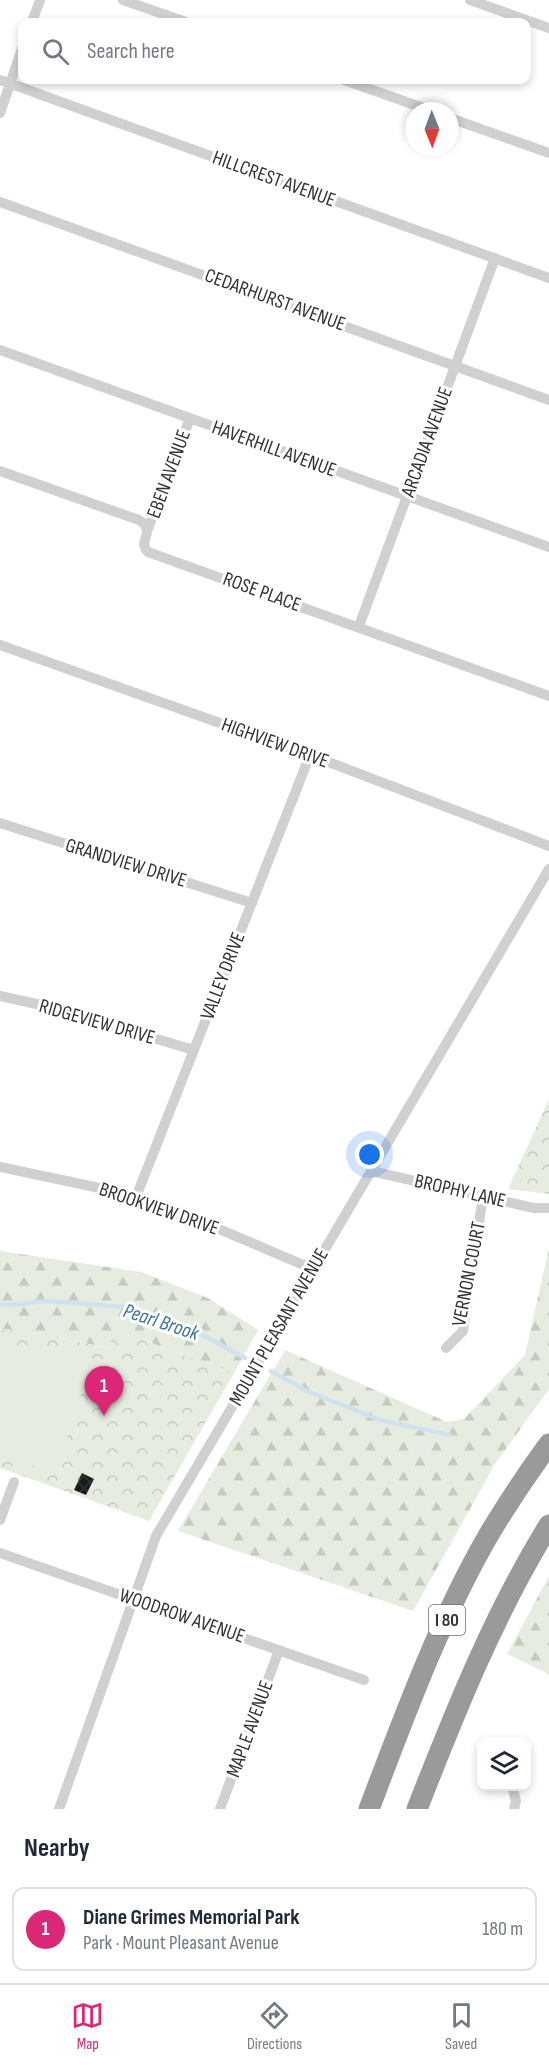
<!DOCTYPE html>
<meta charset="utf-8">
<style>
body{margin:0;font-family:"Sofia Sans Condensed",sans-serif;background:#f6f6f7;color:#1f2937}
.controls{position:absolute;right:18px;bottom:18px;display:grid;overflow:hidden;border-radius:12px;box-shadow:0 3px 9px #0003}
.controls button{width:54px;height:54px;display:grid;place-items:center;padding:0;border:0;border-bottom:2px solid #e0e1e3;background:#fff;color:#1f2937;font:30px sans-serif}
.compass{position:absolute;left:405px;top:102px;width:54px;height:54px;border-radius:50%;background:#fff;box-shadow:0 3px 9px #0003;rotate:179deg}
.you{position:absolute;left:370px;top:1155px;width:21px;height:21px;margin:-15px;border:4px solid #fff;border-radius:50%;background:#1a73e8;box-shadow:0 0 0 9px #1a73e833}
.badge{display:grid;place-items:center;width:39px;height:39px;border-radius:50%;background:#db2777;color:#fff;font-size:20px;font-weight:700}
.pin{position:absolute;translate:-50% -50px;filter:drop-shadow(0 2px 3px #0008)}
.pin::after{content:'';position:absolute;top:32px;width:21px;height:18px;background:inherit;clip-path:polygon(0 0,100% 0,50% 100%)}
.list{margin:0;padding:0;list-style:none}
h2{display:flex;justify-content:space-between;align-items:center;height:78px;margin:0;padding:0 24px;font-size:26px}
h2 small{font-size:20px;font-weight:400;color:#747a83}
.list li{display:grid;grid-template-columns:39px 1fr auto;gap:18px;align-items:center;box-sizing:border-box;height:84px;margin:0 12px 12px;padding:0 12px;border:2px solid #e0e1e3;border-radius:12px}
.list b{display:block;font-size:22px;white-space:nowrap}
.list p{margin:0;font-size:20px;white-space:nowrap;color:#747a83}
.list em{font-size:20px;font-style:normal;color:#747a83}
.icon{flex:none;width:33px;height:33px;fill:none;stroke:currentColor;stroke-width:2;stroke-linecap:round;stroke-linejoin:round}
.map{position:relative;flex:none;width:549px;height:1809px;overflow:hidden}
.search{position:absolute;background:#fff;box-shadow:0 3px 9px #0003;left:18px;right:18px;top:18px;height:66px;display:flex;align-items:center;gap:15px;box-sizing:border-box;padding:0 21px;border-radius:12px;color:#747a83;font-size:22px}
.sheet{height:174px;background:#fff}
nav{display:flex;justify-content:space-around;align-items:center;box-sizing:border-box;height:84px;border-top:2px solid #e0e1e3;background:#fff;font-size:16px;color:#747a83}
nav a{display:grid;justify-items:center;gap:3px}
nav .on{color:#db2777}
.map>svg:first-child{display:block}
</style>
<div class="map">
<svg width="549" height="1809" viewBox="0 0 549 1809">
<defs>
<pattern id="forest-firs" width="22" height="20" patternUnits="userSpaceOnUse" patternTransform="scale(1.5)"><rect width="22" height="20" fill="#e6ecdf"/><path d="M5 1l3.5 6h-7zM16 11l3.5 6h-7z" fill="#c6cbc0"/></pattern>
<pattern id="park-crowns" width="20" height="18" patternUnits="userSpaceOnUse" patternTransform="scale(1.5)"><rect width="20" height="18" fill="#e6ecdf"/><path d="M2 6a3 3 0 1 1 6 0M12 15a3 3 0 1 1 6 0" fill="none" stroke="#c6cbc0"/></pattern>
<pattern id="building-cross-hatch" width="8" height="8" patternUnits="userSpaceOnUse" patternTransform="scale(1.5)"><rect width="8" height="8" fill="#1a1a1a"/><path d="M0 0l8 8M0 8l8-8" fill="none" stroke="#333"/></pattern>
</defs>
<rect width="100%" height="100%" fill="#fff"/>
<path fill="url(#forest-firs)" d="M549,1248V1389L495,1464L413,1611L178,1531L285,1350L447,1422L464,1419L525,1355Z
M0,1251L141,1272L208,1298L258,1330L234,1373L115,1330L110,1348L16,1330L0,1329Z
M549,1576V1674L507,1654Z"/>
<path fill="url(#park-crowns)" d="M549,1099V1194L508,1189Z
M0,1329L16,1330L109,1348L115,1330L234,1373L149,1521L0,1468Z"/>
<path fill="#e6ecdf" d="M17,1350L58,1351L92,1360L58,1466L53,1471H46L0,1451V1356Z"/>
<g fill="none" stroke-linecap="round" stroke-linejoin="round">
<path stroke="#cfe2ee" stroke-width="4.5" d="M0,1304L8,1305L47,1301L125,1307L199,1333L245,1358
M271,1371L307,1391L380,1420L450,1435"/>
</g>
<path fill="url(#building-cross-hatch)" d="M82,1473L94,1479L86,1495L74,1490Z"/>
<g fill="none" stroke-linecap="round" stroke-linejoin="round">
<path stroke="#d0d0d0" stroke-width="10" d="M123,0L186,22
M470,0L549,28
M32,22L40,0
M0,80L549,278
M344,80L432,111
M0,113L22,49
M450,118L549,153
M0,202L549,400
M0,350L549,547
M0,471L139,520C158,532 136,540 148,552L549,696
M148,529L190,418
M359,626L495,258
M0,645L310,755L549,846
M0,823L252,903
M0,996L41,1005L194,1050
M0,1167L123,1193L219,1229L313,1269
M371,1171L534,1208H549
M136,1197L310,755
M446,1348L463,1331L483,1196
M0,1520L14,1482
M0,1553L364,1680
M512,1786L516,1801L514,1809
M59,1809L156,1536L549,869
M220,1809L279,1650"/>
<path stroke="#9a9a9a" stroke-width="21" d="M369,1809C404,1717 439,1621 488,1536C507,1504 527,1474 549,1444
M417,1809C455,1712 494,1614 549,1525"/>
</g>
<g text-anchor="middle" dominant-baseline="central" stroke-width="6" stroke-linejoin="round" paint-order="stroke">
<rect fill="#fff" stroke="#707070" stroke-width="1.5" x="429" y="1605" width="36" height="30" rx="4.5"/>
<g font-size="18" font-weight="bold" fill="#333">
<text x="447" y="1620">I 80</text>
</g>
<g font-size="20" fill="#333" stroke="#fff">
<text transform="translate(274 179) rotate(20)">HILLCREST AVENUE</text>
<text transform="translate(275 300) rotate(20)">CEDARHURST AVENUE</text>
<text transform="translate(427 442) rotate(-70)">ARCADIA AVENUE</text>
<text transform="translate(274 449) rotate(20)">HAVERHILL AVENUE</text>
<text transform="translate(169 474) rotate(-70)">EBEN AVENUE</text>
<text transform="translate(262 592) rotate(20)">ROSE PLACE</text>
<text transform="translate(275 743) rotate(20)">HIGHVIEW DRIVE</text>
<text transform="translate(126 863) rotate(17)">GRANDVIEW DRIVE</text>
<text transform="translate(223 976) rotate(-69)">VALLEY DRIVE</text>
<text transform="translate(97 1022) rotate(16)">RIDGEVIEW DRIVE</text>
<text transform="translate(460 1191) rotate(13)">BROPHY LANE</text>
<text transform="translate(159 1209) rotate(19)">BROOKVIEW DRIVE</text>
<text transform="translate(469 1274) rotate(-79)">VERNON COURT</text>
<text transform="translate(279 1327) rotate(-60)">MOUNT PLEASANT AVENUE</text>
<text transform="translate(182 1616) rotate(19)">WOODROW AVENUE</text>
<text transform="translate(250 1729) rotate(-70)">MAPLE AVENUE</text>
</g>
<g font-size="21" font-style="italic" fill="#3f7597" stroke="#fff">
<text transform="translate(161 1322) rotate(18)">Pearl Brook</text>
</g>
</g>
</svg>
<div class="controls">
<button><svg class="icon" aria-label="layers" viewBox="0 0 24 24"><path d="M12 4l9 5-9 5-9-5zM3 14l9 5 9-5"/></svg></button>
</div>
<svg class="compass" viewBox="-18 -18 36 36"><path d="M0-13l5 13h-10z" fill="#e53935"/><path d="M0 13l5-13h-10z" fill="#747a83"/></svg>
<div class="you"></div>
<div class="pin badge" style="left:104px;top:1416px">1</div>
<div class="search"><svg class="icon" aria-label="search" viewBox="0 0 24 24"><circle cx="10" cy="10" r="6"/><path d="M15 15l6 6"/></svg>Search here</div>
</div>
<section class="sheet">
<h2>Nearby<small></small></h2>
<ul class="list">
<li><span class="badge">1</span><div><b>Diane Grimes Memorial Park</b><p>Park · Mount Pleasant Avenue</p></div><em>180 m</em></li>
</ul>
</section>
<nav>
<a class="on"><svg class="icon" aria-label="map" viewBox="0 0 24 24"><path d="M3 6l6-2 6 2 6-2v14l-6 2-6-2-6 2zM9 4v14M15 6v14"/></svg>Map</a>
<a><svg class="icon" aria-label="directions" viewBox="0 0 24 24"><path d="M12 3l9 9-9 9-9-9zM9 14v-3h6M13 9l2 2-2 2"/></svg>Directions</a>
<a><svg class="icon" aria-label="saved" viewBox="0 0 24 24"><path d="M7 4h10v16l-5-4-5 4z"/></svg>Saved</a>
</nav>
